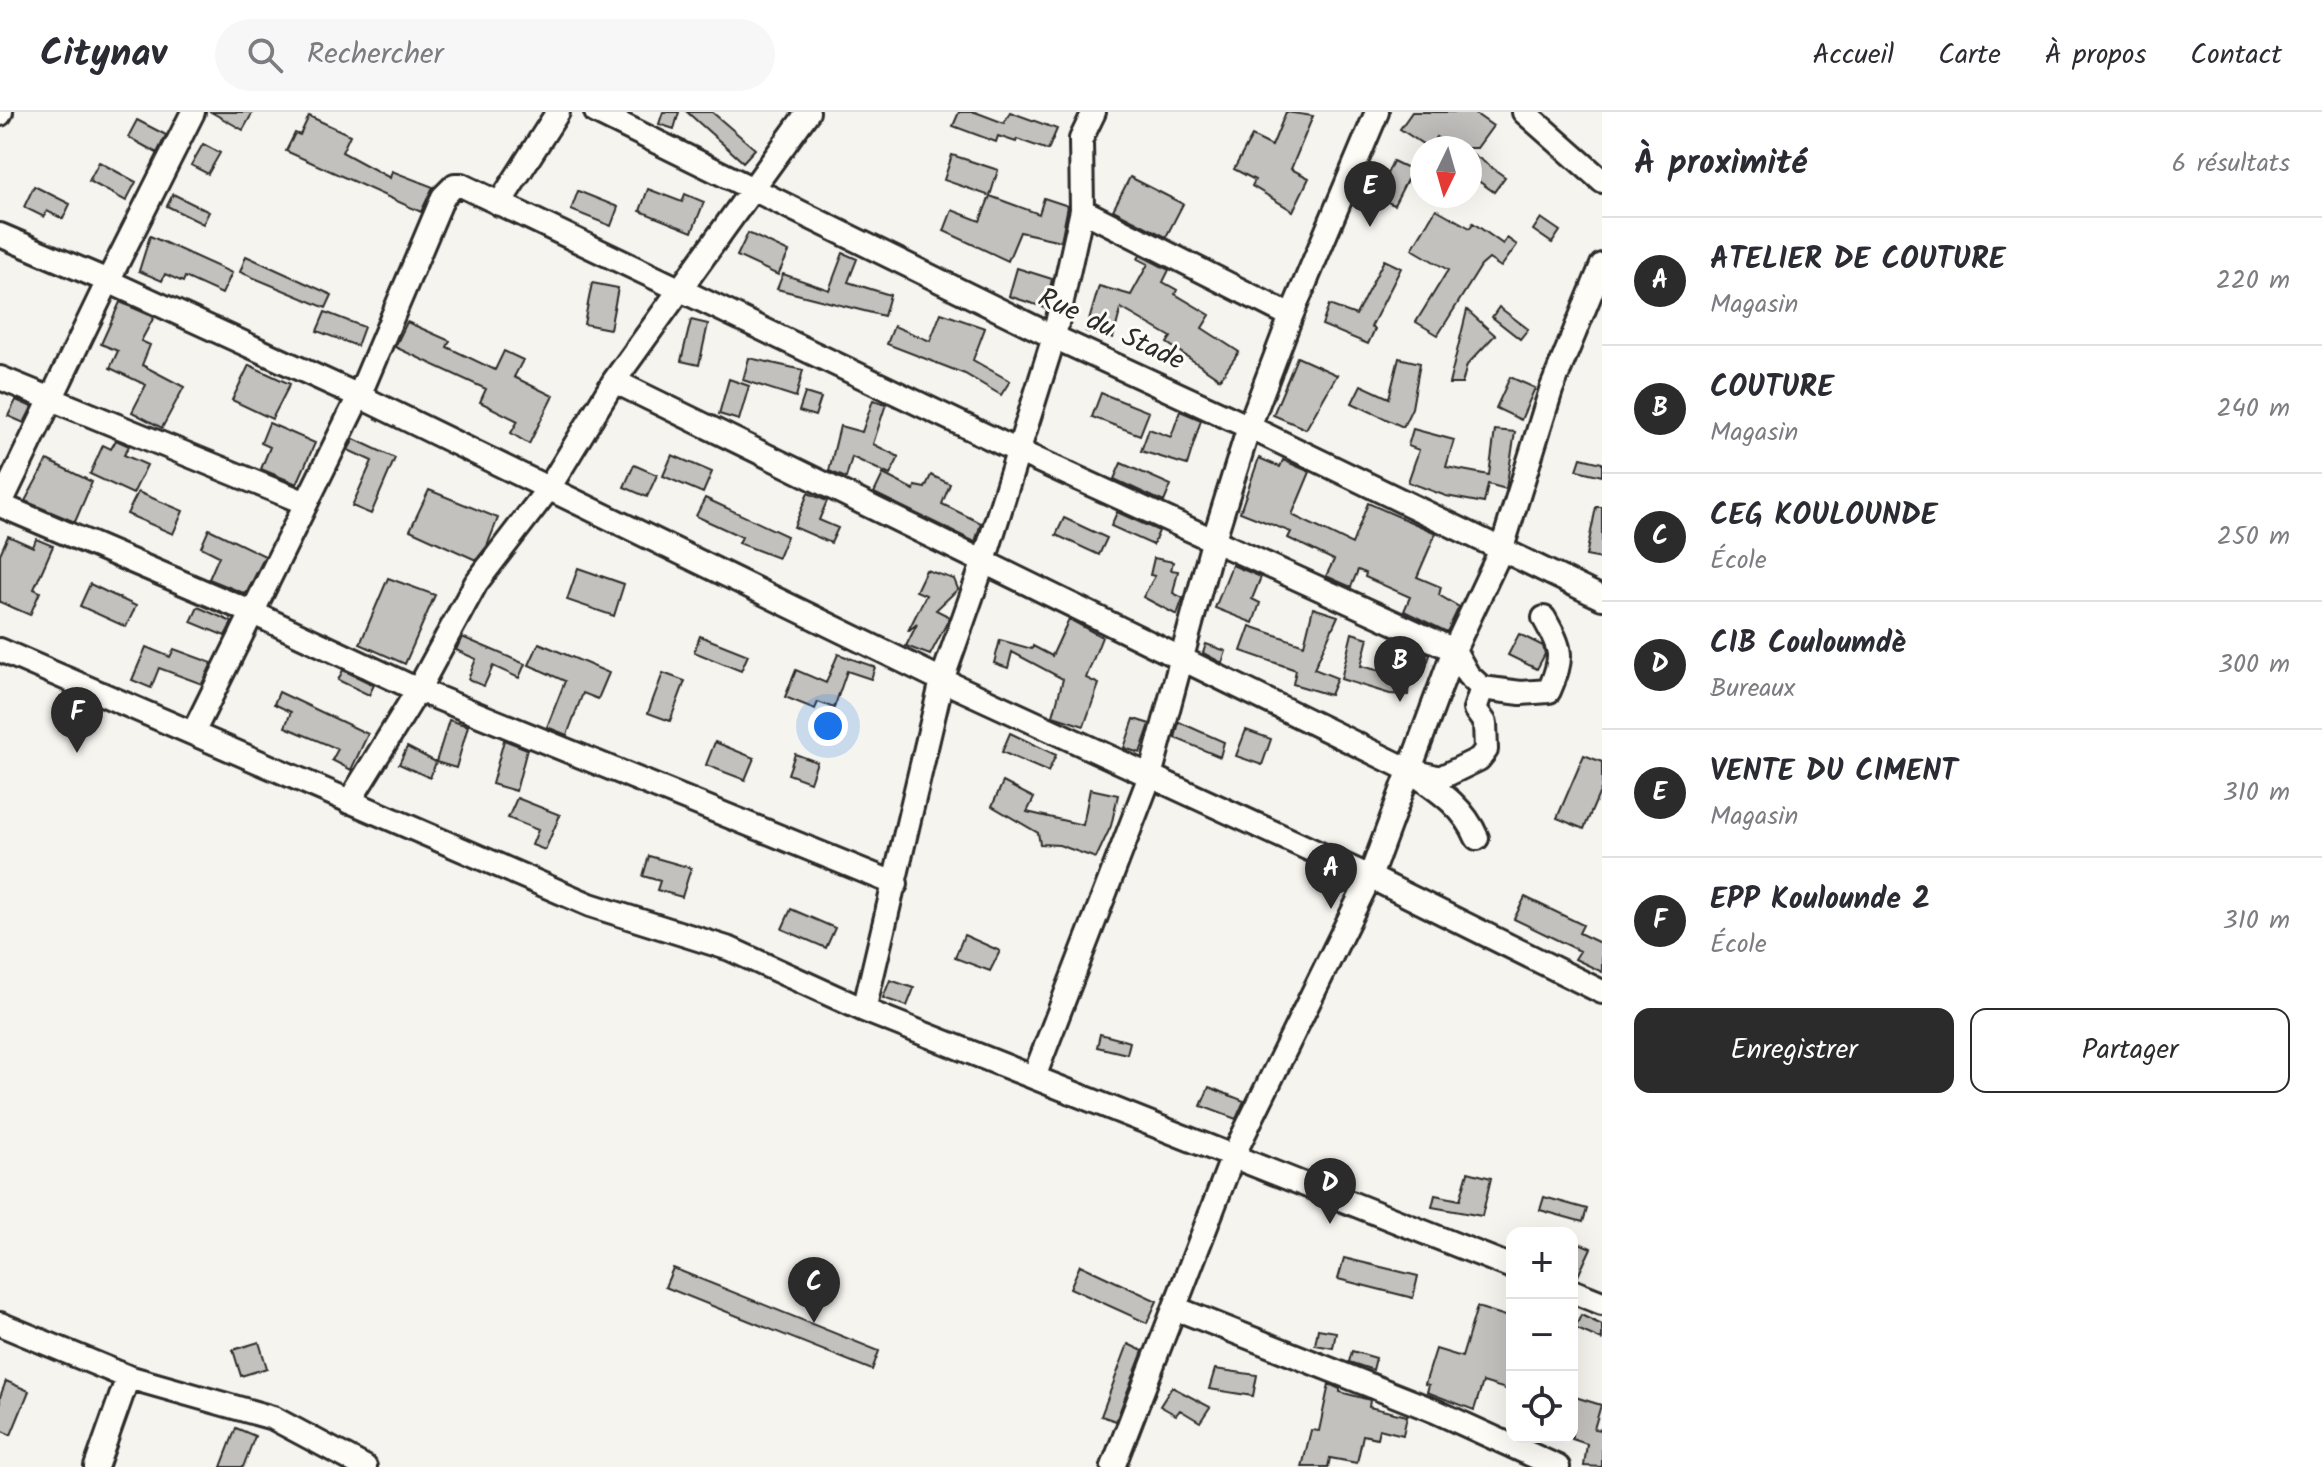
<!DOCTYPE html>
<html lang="fr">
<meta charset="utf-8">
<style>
body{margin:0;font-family:Kalam,sans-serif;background:#f7f7f7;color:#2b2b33}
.controls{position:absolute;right:24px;bottom:24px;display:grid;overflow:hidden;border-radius:16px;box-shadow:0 8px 32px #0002}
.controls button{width:72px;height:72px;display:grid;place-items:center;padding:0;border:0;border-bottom:2px solid #e1e1e2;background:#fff;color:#2b2b33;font:40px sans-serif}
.compass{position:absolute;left:1410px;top:24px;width:72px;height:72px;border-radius:50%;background:#fff;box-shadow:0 8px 32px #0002;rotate:185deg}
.you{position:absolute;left:828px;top:614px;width:28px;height:28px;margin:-20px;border:6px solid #fff;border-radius:50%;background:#1a73e8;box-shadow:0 0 0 12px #1a73e833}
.badge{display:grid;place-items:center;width:52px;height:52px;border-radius:50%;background:#2b2b2b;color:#fff;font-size:26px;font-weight:700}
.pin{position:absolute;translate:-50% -66px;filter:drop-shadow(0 2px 4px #0008)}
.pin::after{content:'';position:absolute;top:42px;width:28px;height:24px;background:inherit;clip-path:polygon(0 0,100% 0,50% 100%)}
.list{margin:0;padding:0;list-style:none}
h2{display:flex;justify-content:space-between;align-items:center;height:104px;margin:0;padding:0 32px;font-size:34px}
h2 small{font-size:26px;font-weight:400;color:#7c7c81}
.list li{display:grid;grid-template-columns:52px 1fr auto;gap:24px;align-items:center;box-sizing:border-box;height:128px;padding:0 32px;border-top:2px solid #e1e1e2}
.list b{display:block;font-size:30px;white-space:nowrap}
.list p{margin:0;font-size:26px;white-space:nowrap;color:#7c7c81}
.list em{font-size:26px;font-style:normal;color:#7c7c81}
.actions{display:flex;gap:16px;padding:24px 32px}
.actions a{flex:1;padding:18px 0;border:2px solid #2b2b2b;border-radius:16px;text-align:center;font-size:28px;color:#2b2b2b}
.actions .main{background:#2b2b2b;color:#fff}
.icon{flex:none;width:44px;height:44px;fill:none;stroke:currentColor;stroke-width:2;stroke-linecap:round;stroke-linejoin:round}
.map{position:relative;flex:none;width:1602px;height:1355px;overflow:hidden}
header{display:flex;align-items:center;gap:48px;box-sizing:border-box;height:112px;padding:0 40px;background:#fff;border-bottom:2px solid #e1e1e2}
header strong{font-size:38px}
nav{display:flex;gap:44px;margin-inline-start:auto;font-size:28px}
.search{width:560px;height:72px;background:#f7f7f7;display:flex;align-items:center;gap:20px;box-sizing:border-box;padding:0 28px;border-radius:44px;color:#7c7c81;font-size:30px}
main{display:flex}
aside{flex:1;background:#fff}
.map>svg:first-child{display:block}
</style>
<header>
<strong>Citynav</strong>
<div class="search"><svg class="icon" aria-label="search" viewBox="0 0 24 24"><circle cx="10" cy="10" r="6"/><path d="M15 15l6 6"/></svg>Rechercher</div>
<nav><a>Accueil</a><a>Carte</a><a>À propos</a><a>Contact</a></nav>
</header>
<main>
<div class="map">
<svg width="1602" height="1355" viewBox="0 0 1602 1355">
<rect width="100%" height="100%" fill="#f5f4ef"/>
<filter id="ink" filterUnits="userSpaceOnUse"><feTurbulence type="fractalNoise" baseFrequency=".0125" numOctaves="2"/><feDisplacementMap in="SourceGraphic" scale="16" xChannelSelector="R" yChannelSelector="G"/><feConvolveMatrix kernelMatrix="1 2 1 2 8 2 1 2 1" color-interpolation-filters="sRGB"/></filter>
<g filter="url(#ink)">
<path fill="#c2c1be" stroke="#2b2b2b" stroke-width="2" d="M211,0H253L243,18Z
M663,0H679L674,17L659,12Z
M687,0H712L755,37L743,50Z
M959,0H975L1004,11L1010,0L1057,17L1048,38L1017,27L1016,30L998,24L996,30L953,14Z
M1286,0L1313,4L1291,57L1309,66L1293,99L1252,74L1255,68L1234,57L1252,24L1272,34Z
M1412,0H1473L1493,14L1477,36H1453L1436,25L1429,36L1400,17Z
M309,4L350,23L342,40L390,66L392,59L433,75L421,100L286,39L295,21L300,23Z
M137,8L166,23L157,41L128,25Z
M203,32L220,41L208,62L191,53Z
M1470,40L1505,65L1494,80L1470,63Z
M952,43L998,58L990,84L944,68Z
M1393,49L1412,58L1394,93L1376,85Z
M99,50L136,70L126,89L89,69Z
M1130,65L1183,92L1166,125L1113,98Z
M34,74L70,92L63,107L47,99L44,105L24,95Z
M648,77L682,90L685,82L704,90L692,120L640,99Z
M578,79L618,95L611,114L571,98Z
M173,82L209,100L203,112L167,94Z
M990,84L1039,102L1044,86L1068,94L1061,129L1020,120L1008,149L944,119L952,98L980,109Z
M1436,97L1470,116L1473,111L1503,132L1507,126L1517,133L1501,155L1489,147L1481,154L1438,223L1416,210L1448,158L1412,137Z
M1541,106L1560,119L1552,131L1533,118Z
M748,121L789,140L778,163L737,144Z
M150,124L232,161L222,182L185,165L183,170L165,162L162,169L139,159Z
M843,141L857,147L848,170L890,183L884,204L777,177L783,162L829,178Z
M1140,143L1169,158L1163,170L1177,178L1175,182L1210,203L1202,216L1239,240L1220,267L1167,231L1171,225L1121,196L1113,226L1086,219L1099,174L1131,183L1148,152L1138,147Z
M246,144L332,183L326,196L240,160Z
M1384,148L1401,156L1371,215L1375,217L1368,232L1322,213L1329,193L1356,203Z
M1017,156L1052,167L1046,196L1009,184Z
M592,171L618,176L610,217L584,212Z
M120,190L154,205L141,229L150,233L142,253L184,275L162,316L132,300L146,273L110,256L118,239L101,232Z
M1499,195L1528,217L1520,227L1492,205Z
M1467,198L1495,223L1467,253L1462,272H1449Z
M325,200L364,215L357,234L317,219Z
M941,201L985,216L973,248L1010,269L1001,283L965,262L887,232L894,214L930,229Z
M691,208L708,212L699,253L681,249Z
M407,210L450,229L447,235L495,258L504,239L523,248L514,265L553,284L529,332L511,321L518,309L480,290L486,277L395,235Z
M1297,245L1337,263L1306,317L1273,303Z
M749,246L803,258L796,285L743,268Z
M1399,246L1420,251L1412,296L1403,315L1352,291L1361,273L1389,286Z
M249,253L290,272L272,307L232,288Z
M1510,265L1535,276L1521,308L1496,296Z
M729,267L749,274L739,308L719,302Z
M805,281L821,286L815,304L799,299Z
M1101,281L1149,300L1140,323L1092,305Z
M16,288L32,295L24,311L8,304Z
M873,288L886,292L873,332L899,345L890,363L852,345L846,366L829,359L840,314L862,320Z
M1180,299L1201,308L1187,353L1141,339L1149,317L1171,325Z
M269,311L315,331L297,372L261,357L270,335L261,331Z
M1413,317L1454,328L1446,355L1489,363L1495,318L1515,320L1506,377L1488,372L1484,391L1446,384L1408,370L1419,338L1408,334Z
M354,327L395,346L371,402L352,394L372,349L348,338Z
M116,328L129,334L124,343L147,353L133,382L90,362L103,333L111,337Z
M672,343L712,360L703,381L663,364Z
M1259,346L1280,355L1283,348L1310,360L1292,403L1352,432L1368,391L1436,421L1417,465L1441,475L1439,483L1459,495L1447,520L1404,499L1410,485L1365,465L1366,461L1358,458L1351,475L1326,464L1334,448L1288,426L1291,420L1240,400Z
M1581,346L1602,351V364L1577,358Z
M47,348L92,370L75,410L25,389Z
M1121,351L1171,373L1164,390L1114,367Z
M634,353L657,363L647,385L624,375Z
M883,362L914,378L915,374L925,376L931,363L950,372L942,392L981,411L975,430L874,381Z
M429,378L498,406L487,434L476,448L410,418Z
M138,380L183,399L173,422L127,402Z
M808,381L827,389L819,408L838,416L831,431L794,415Z
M705,386L787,424L778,446L739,431L742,425L696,404Z
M1596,395H1602V447L1586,444Z
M1117,400L1159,419L1153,433L1111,414Z
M1064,406L1107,426L1099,443L1056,423Z
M209,417L265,444L246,482L209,467L219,444L201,435Z
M8,424L33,435L36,427L53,434L34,477L40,480L30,503L0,490V442Z
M1154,446L1173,450L1171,458L1178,459L1173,481L1183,486L1177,503L1143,485L1155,464L1150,463Z
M1232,453L1261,465L1252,487L1260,491L1253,511L1215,496Z
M578,456L624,472L614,504L567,488Z
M926,458L954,467L958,477L936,498L950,505L930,543L906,534L917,512L908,519L926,483L916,479Z
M388,466L435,483L405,552L360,532Z
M90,472L136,494L126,515L80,494Z
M198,495L232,510L225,524L191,510Z
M1313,496L1338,504L1314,557L1337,566L1330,583L1293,572L1296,558L1241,539L1250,514L1304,533Z
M1069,507L1102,525L1086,566L1099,572L1084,614L1053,604L1063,567L1012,540L1008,556L994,551L1000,528L1032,537L1033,534L1052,544Z
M1352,521L1368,526L1361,554L1389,561L1390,549L1410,550L1408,583L1390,582L1341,567Z
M1519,522L1543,534L1545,542L1537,557L1508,543Z
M700,524L748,543L741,559L694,540Z
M462,525L525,552L519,566L493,554L484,574L468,567L476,547L456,538Z
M539,531L609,561L598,587L583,581L567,623L547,615L565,569L529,553Z
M1206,532L1226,539L1222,551L1203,541Z
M1408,532L1430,543L1426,554L1403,545Z
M146,535L170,545L174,537L212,551L202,572L159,556L151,576L132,568Z
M838,542L875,555L871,567L847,559L834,596L818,590L815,597L785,585L796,558L826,571Z
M343,558L374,573L369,583L338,568Z
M663,561L685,569L670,609L648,601Z
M279,580L368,622L351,658L332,648L338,637L285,615L291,600L274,592Z
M1134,607L1150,612L1140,641L1124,636Z
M449,608L468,614L456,656L436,650Z
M1179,610L1224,630L1220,645L1175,626Z
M1246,618L1271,627L1262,653L1236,644Z
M1010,621L1056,643L1048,660L1002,640Z
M504,628L527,637L516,679L492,672Z
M715,630L754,646L745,668L706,653Z
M407,635L436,650L430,666L399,652Z
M795,642L817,650L810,670L788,662Z
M1584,643L1602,650V675L1584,717L1557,706Z
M1003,670L1034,686L1027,700L1083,713L1090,677L1118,683L1111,714L1096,746L1059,733L1040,732L1038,721L992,694Z
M517,686L560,703L545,738L532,733L538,718L508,706Z
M649,744L691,756L682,785L657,778L660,769L643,764Z
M1525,785L1583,813L1579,821L1602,832V860L1575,847L1580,839L1514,807Z
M791,797L835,816L826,836L782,817Z
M964,823L1000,839L990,859L955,846Z
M890,868L914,876L907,894L883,886Z
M1100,922L1130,930L1127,942L1097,935Z
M1209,975L1244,989L1236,1007L1201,994Z
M1468,1060L1491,1066L1482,1104L1432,1095L1435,1083L1460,1088Z
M1544,1085L1587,1097L1583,1110L1540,1098Z
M1577,1130L1591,1136L1577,1166L1572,1165V1142Z
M1344,1146L1418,1164L1413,1186L1338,1167Z
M1080,1153L1157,1189L1147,1211L1070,1176Z
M673,1156L879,1239L872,1258L665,1175Z
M1477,1195L1512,1206V1279L1483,1270L1474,1298L1427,1280L1429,1273L1425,1272L1436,1237L1462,1245Z
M1581,1203L1602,1213V1228L1575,1216Z
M1318,1217L1336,1220L1333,1236L1315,1233Z
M259,1230L267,1256L241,1264L233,1238Z
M1128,1232L1143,1239L1116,1309L1101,1304Z
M1352,1239L1376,1246L1373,1258L1349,1250Z
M1215,1257L1257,1263L1253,1284L1209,1277Z
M6,1269L29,1279L11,1323L0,1318V1285Z
M1329,1272L1340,1277V1280L1370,1288L1369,1295L1407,1304L1403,1323L1379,1317L1377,1326L1363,1323L1357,1351L1330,1346L1328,1355H1302L1311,1318L1319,1319Z
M1172,1275L1210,1295L1200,1310L1180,1298L1176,1303L1160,1294Z
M1572,1284L1601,1293L1594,1317L1602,1318V1355L1584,1354L1587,1332L1572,1327Z
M236,1316L255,1324L243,1355H221Z"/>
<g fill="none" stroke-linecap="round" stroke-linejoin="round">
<defs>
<path id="minor" d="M596,0L1054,225L1249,315L1602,486
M1524,0L1602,69
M0,2L1,0
M499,92L558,0
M1082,98L1291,204
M0,123L108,169L193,0
M0,266L306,391
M614,269L1409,658C1436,677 1464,694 1477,726
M0,393L108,169L359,284L942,568L1370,765L1602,880
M0,393L251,500L418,578L896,772
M0,538L590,793L730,837L864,898L1512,1155
M1482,576L1521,581L1549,579C1564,544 1562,538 1544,506
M194,619L359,284L443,85L455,73H461L1020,340L1454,538L1468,563L1482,576L1475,597L1485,611L1486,638L1479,647L1440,666L1409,658
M349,690L418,578L476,471L549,376L614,269L808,0
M864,898L942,568L984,449L1054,225L1082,98L1081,27L1094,0
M1034,965L1150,664L1213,430L1249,315L1291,204L1377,0
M1572,1179L1602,1191
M1175,1196L1435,1299L1558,1355
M0,1212L128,1265L273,1306L365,1355
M96,1355L128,1265
M1113,1355L1233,1044L1370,765L1454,538L1502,436L1551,278L1602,153"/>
</defs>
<use href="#minor" stroke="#2b2b2b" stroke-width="28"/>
<use href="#minor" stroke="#fdfcf7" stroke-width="22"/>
</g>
</g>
<g text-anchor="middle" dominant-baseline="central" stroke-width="6" stroke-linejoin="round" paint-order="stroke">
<g font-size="28" fill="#2b2b2b" stroke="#fdfcf7">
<text transform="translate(1111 218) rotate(25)">Rue du Stade</text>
</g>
</g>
</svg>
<div class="controls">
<button>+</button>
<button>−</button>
<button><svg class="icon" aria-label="locate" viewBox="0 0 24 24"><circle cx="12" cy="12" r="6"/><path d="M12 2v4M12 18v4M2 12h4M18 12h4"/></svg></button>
</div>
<svg class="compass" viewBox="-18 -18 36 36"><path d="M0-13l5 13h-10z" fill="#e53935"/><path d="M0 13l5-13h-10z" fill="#7c7c81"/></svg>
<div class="you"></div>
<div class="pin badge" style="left:1331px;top:797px">A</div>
<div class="pin badge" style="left:1400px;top:590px">B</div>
<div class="pin badge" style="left:814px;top:1211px">C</div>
<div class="pin badge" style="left:1330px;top:1112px">D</div>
<div class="pin badge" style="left:1370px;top:115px">E</div>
<div class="pin badge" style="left:77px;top:641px">F</div>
</div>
<aside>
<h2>À proximité<small>6 résultats</small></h2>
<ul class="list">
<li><span class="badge">A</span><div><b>ATELIER DE COUTURE</b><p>Magasin</p></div><em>220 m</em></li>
<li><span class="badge">B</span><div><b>COUTURE</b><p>Magasin</p></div><em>240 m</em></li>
<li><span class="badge">C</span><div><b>CEG KOULOUNDE</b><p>École</p></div><em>250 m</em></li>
<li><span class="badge">D</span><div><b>CIB Couloumdè</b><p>Bureaux</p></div><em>300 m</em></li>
<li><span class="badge">E</span><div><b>VENTE DU CIMENT</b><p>Magasin</p></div><em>310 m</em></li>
<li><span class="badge">F</span><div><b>EPP Koulounde 2</b><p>École</p></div><em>310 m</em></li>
</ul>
<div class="actions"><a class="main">Enregistrer</a><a>Partager</a></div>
</aside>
</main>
